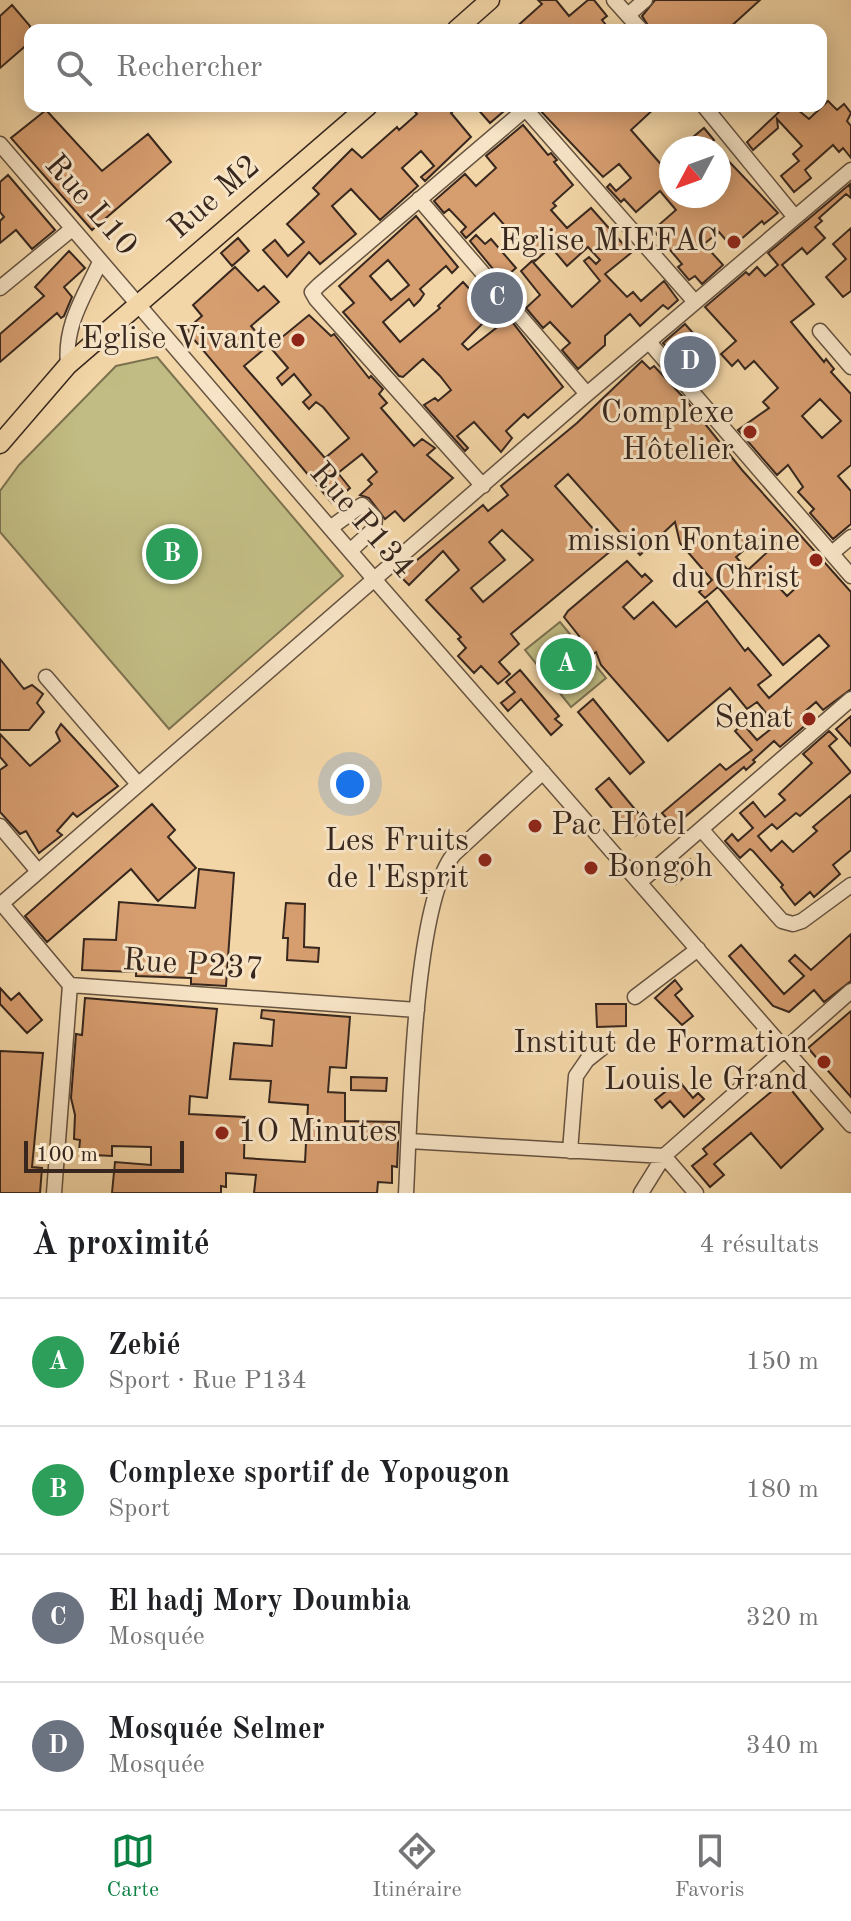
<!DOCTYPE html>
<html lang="fr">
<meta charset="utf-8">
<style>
body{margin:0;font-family:"Old Standard TT",serif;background:#f2f2f2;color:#202124}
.compass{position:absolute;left:659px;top:136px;width:72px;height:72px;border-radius:50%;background:#fff;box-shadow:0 4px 20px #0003;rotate:229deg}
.scale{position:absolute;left:24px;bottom:20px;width:160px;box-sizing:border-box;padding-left:8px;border:4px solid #37271e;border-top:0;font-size:22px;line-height:28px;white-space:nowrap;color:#37271e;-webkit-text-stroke:6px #f7e4c6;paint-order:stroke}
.you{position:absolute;left:350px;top:784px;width:28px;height:28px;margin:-20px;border:6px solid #fff;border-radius:50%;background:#1a73e8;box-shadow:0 0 0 12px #1a73e833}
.badge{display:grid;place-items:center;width:52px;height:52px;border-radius:50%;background:#0b8043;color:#fff;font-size:26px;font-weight:700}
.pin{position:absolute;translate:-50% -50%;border:4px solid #fff;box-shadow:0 2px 8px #0006}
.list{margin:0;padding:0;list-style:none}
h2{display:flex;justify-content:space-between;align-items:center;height:104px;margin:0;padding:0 32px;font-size:34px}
h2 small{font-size:26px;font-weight:400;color:#757577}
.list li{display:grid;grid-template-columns:52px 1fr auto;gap:24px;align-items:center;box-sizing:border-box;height:128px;padding:0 32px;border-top:2px solid #e0e0e0}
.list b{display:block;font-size:30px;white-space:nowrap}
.list p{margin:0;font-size:26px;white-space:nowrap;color:#757577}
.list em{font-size:26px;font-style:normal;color:#757577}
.icon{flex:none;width:44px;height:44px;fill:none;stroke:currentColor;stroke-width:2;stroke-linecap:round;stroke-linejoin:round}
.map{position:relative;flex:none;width:851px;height:1193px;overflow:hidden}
.search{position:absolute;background:#fff;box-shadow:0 4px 20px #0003;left:24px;right:24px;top:24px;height:88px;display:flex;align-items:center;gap:20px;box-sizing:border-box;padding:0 28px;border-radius:16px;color:#757577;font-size:30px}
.sheet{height:616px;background:#fff}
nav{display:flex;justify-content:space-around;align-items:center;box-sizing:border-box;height:112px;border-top:2px solid #e0e0e0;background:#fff;font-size:22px;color:#757577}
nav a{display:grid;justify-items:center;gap:4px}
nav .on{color:#0b8043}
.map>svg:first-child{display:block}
</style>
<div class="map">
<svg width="851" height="1193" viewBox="0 0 851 1193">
<rect width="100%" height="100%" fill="#f3d6a7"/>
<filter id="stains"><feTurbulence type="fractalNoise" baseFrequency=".0025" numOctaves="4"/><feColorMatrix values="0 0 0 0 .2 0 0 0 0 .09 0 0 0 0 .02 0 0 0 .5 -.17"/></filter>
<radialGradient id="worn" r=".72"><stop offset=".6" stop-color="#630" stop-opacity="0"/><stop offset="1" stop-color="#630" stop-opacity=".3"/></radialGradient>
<path fill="#c1bc83" stroke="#7c7250" stroke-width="2" d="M157,357L343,576L169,729L0,532V491L19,465L116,366Z
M560,622L606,678L571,707L525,650Z"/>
<path fill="#d69d6f" stroke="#37271e" stroke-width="2" fill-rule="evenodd" d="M538,0H556L569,16L588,0H594L607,16L602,20L610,30H513L542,4Z
M655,0H760L727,30H651L642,16Z
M12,5L30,26V42L0,68V16Z
M828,101L837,110L844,104L851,113L847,121L851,126V158L843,148L839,152L833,145L805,170L811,178L794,192L781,176L799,161L793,154L802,146L777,119L778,128L753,150L747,142L779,112L773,106H793L809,119Z
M410,106H459L451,113L471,137L425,181L421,177L434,166L421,151L402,168L418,186L380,220L351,189L332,206L356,234L320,264L309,252L287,277L263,250L275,240L288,256L304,242L287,224L319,194L313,188L352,149L362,158L397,127L399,130L417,114Z
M475,106H510L490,123Z
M536,106H610L613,110L617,106H657L631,130L666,170L671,166V196H719V151L778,213L764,224L762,221L732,247L719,232L704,244L723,265L702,284L695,276L689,280L678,267L682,264L653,230L676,210L660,191L636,212L624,199L621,202L607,187L610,184L616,191L631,178L619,164L603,177Z
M46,110L102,171L148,134L171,162L92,230L11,138Z
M523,125L548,155L551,153L557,160L554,162L573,185L553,203L556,206L551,210L567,228L591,208L631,253L605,274L627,297L633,292L641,301L664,281L678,300L668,309L663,305L640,326L630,314L605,336V345L578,369L562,350L570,343L550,322L543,328L526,308L540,295L521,271L532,261L572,307L600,281L584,261L589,257L596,264L600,260L588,247L567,266L551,247L535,261L494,213L466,238L461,232L466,227L449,209L444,213L434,201L465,174L476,186L496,168L486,156Z
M704,128L714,140L711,142L717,148H693L699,143L693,137Z
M8,175L55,230L32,249L16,230L0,243V221L4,217L0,212V182Z
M850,184L851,198L846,194L819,218L822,221L815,227L825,238L807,254L802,248L782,265L814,304L791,322L824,362L826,359L834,369L831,372L851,394V465L838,476L851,491V524L833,539L810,513L814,509L798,492L803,487L788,465L777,475L738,430L769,408L763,402L778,388L754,361L745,369L738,360L732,366L721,354L736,341L705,307L746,272L749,275L757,267L765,276L778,265L768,253ZM820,399L841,421L822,438L802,416Z
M416,216L458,267L452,273L446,266L420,289L424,294L420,300L414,306L409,299L383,322L400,342L440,308L438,306L463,282L476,296L483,290L499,307L462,344L468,350L509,318L563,387L528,418L524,414L506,431L512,438L501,452L474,422L457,436L468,448L465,451L424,405L435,398L438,401L451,390L440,376L423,359L403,377L399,376L343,312L354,303L339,286ZM388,260L409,285L391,300L370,276Z
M851,228V291L843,297L826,277L846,259L833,244Z
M476,235L485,244L491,239L516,268L502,280L470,241Z
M238,238L249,251L232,266L221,253Z
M69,251L85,268L64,287L72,297L64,316L61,318L57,313L0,362V334L44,296L35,287Z
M235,267L258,291L264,286L279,302L251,326L268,346L244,366L325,458L349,438L323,407L316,402L309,409L303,402L311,395L294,374L282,385L277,378L288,368L270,347L309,315L331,336L334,334L369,378L371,376L383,389L379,394L387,403L381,408L414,446L422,439L435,448L427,455L453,478L404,521L395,511L385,519L369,498L360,495L372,484L368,480L377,472L362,454L338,473L350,488L332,503L191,336L187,329L202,316L193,305Z
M685,324L700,341L690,350L712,374L700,386L663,343Z
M642,361L650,369L654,366L685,399L742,470L851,592V689L823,710L816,702L802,714L808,723L780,747L774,741L753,760L755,762L746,770L744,767L674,826L662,813L720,764L726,770L752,750L735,731L743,724L757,740L772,728L763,717L767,714L757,702L747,709L730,688L668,741L601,665L596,652L592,655L576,638L579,636L564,617L568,611L627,561L642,577L645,574L652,581L623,607L634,619L653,602L676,627L707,601L745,651L748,648L771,675L758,685L769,698L829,646L819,635L783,665L718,587L705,598L699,592L712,580L680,543L675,522L640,555L568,474L555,486L612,550L511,634L519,644L499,662L510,674L498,684L481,666L474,673L458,656L466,648L458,639L461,637L426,600L459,570L443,551L409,585L399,575L483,505L488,511L508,495L501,486L577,423ZM502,530L533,560L483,602L471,588L505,560L489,542ZM765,532L776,544L748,570L736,557ZM788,570L800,584L787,596L774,582Z
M0,659L24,689L32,685L43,694L37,703L44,712L29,730H0Z
M520,670L559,716L555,719L562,725L551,735L521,699L508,711L501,703L515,692L506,682Z
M593,699L644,762L630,774L578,712Z
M851,716V746L836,729Z
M61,724L118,786L77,817L73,813L57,831L62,835L39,853L26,831L20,834L0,812V770L7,765L0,757V734L30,766L60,741L56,732Z
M829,731L837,739L829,746L851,772L800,816L796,813L777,829L772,824L758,836L771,851L782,841L793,852L817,831L813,827L851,795V850L833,865L840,874L814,897L810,892L795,905L781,887L783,885L753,851L750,849L740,858L725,841L732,834L738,841L753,828L740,813L753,802L765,817L785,800L779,794L812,763L803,754Z
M609,778L648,825L635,836L596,789Z
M152,804L175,830L168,837L196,868L158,901L131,869L47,942L25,916Z
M690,859L697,866L676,884L670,876Z
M199,869L234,873L226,986L191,984V978L136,976V972L82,970L84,939L116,940L119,902L195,908Z
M286,903L305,904L304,947L319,948L318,962L287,960L288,938H283Z
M851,934V981L824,1002L814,990L789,1012L773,1006L729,956L741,945L784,994L804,976L789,961L795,955L811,970Z
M675,980L682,989L675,995L693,1016L682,1025L655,998Z
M0,988L11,1000L19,993L42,1020L27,1033L0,1004Z
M85,998L217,1009L207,1098L190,1096L189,1114L245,1117L244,1158L305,1162L308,1105L269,1102L271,1081L230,1079L234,1043L272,1046L274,1020L261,1018L262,1010L350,1017L346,1068L330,1067L328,1092L345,1093V1121L399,1122L397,1167L392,1166V1183L378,1182L377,1193H254L256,1175L226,1173V1187L221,1186V1193H112L115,1162L151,1165V1147L112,1146V1156L94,1155V1152L79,1151L80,1140L74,1139L75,1115L71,1098L76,1034L82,1035Z
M596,1004H626V1026L597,1027Z
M851,1011V1097L808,1048Z
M0,1051L43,1053L32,1167L42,1168L40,1193H0Z
M351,1077L387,1078L386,1091L351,1090Z
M679,1081L693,1098L698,1093L704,1099L684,1117L670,1101L662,1108L655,1100Z
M784,1081L823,1129L781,1168L751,1133L714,1164L724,1175L710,1187L692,1166L707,1154L703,1149Z"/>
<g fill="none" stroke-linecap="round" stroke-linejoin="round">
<defs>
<path id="minor" d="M614,0L641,30
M628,15L645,0
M704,106L794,216
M0,144L374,579L851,1125
M419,199L587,394
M0,288L72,229
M820,331L851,367
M649,342L851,576
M68,365C64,325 84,297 100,262
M483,486L316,299L312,292L319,285L522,112H528L695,302
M330,528L362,505L375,518L374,529L350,551
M832,553L851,537
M46,677L138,784
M0,826L37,870
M701,829L782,921L793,924L802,921L851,885
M641,881L851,699
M2,904L70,985L417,1010
M0,905L587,394L851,170
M635,997L698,949
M409,1141L664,1156L696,1193
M570,1151L576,1076L587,1060L607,1044
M54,1193L70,985
M406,1193C410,1121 413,904 454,854L543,772
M641,1193L664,1156L851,991"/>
<path id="major" d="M456,30L490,0
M0,444L68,365L368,106"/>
</defs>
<use href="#minor" stroke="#665340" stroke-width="17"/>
<use href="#major" stroke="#37271e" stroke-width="21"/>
<use href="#minor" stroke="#f7e4c6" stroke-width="14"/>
<use href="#major" stroke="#f3d6a7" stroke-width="18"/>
</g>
<g fill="#8f2418" stroke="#f7e4c6" stroke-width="3">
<circle cx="734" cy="242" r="8"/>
<circle cx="298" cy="340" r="8"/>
<circle cx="750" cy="432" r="8"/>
<circle cx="816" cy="560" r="8"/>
<circle cx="809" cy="719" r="8"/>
<circle cx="535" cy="826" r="8"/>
<circle cx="485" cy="860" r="8"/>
<circle cx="591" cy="868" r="8"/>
<circle cx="824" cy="1062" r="8"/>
<circle cx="222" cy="1133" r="8"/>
</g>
<g text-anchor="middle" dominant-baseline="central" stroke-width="6" stroke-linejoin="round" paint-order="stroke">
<g font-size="32" fill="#37271e" stroke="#f7e4c6">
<text transform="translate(215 198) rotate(-41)">Rue M2</text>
<text transform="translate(90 206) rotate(49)">Rue L10</text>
<text transform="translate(361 521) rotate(49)">Rue P134</text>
<text transform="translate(193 966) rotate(4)">Rue P237</text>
</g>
<g font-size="32" fill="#37271e" stroke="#f7e4c6" text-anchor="end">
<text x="718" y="242">Eglise MIEFAC</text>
<text x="282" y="340">Eglise Vivante</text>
<text x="734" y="414">Complexe<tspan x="734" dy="37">Hôtelier</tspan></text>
<text x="800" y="542">mission Fontaine<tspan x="800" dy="37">du Christ</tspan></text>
<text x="793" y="719">Senat</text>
<text x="551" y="826" text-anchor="start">Pac Hôtel</text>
<text x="469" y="842">Les Fruits<tspan x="469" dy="37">de l'Esprit</tspan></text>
<text x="607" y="868" text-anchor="start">Bongoh</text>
<text x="808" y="1044">Institut de Formation<tspan x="808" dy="37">Louis le Grand</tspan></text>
<text x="238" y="1133" text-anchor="start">1O Minutes</text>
</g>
</g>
<rect width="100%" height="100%" filter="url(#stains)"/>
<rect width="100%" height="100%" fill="url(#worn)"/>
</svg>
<svg class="compass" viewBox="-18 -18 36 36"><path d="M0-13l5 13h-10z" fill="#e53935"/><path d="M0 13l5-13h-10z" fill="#757577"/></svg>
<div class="scale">100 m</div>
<div class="you"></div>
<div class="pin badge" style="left:566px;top:664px;background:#2e9e5b">A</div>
<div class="pin badge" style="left:172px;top:554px;background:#2e9e5b">B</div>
<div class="pin badge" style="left:497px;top:298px;background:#6b7280">C</div>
<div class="pin badge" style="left:690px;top:362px;background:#6b7280">D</div>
<div class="search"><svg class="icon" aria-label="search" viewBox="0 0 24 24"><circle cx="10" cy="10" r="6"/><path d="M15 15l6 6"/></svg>Rechercher</div>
</div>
<section class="sheet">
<h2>À proximité<small>4 résultats</small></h2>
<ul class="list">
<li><span class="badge" style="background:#2e9e5b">A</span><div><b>Zebié</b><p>Sport · Rue P134</p></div><em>150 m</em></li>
<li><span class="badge" style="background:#2e9e5b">B</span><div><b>Complexe sportif de Yopougon</b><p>Sport</p></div><em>180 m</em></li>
<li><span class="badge" style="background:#6b7280">C</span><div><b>El hadj Mory Doumbia</b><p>Mosquée</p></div><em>320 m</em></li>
<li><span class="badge" style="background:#6b7280">D</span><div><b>Mosquée Selmer</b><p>Mosquée</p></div><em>340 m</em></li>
</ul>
</section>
<nav>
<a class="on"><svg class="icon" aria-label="map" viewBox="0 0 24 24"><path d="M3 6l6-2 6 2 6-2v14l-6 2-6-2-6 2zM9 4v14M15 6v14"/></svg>Carte</a>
<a><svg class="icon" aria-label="directions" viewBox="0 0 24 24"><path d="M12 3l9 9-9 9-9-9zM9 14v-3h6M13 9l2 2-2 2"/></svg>Itinéraire</a>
<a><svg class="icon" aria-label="saved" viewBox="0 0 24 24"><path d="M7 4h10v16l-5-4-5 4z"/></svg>Favoris</a>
</nav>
